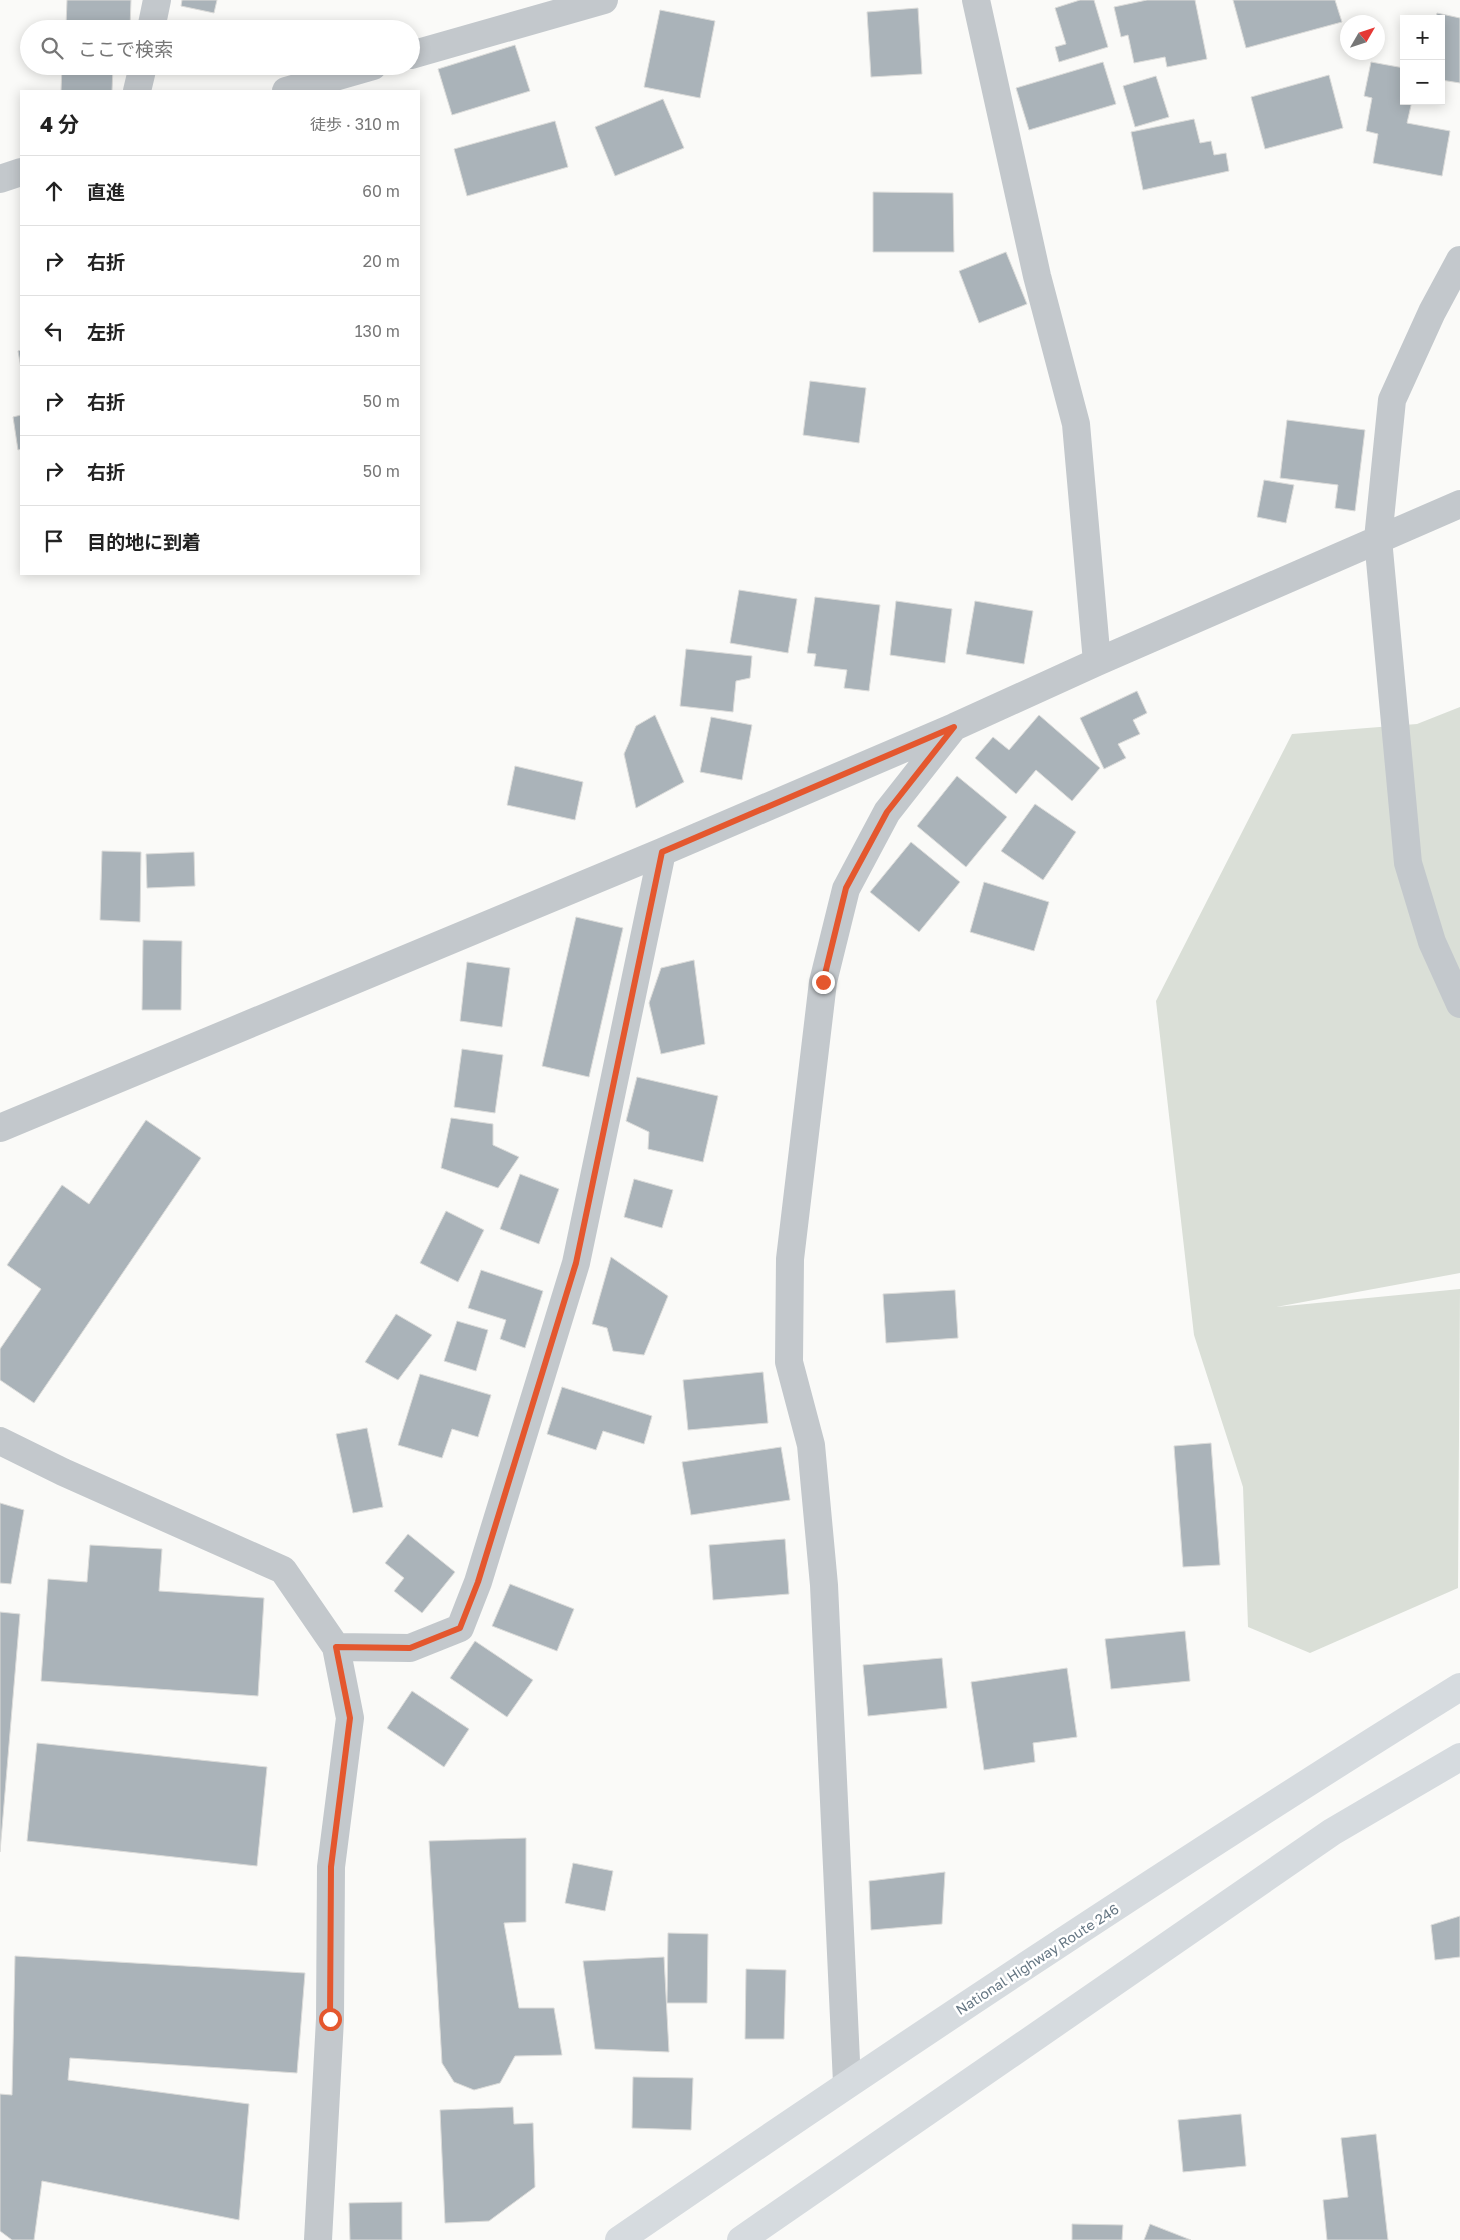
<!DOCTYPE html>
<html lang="ja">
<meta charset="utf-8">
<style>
body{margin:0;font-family:"Golos Text","Noto Sans JP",sans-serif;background:#f6f6f6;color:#222}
.controls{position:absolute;right:15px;top:15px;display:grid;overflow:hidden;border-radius:0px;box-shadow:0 2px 12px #0003}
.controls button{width:45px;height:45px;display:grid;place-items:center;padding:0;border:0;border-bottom:1px solid #e0e0e0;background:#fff;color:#222;font:25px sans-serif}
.compass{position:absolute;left:1340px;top:15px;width:45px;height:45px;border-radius:50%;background:#fff;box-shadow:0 2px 12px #0003;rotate:51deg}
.stop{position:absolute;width:15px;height:15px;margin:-11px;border:4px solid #e4572e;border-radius:50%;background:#fff}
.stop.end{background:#e4572e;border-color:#fff;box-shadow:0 1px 5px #0008}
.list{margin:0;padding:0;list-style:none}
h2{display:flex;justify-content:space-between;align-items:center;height:65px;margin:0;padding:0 20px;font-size:21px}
h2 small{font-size:16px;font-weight:400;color:#767676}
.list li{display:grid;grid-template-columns:32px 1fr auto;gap:15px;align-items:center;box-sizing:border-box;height:70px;padding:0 20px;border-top:1px solid #e0e0e0}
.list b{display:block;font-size:19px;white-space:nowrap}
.list em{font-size:16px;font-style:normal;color:#767676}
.icon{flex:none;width:28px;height:28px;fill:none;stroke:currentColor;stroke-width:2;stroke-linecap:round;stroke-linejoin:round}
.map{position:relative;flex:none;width:1460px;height:2240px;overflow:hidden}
.search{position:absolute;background:#fff;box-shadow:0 2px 12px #0003;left:20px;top:20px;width:400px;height:55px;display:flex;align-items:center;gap:12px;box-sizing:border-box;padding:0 18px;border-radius:28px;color:#767676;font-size:19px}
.panel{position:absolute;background:#fff;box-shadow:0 2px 12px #0003;left:20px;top:90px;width:400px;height:485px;border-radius:0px}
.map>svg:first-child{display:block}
</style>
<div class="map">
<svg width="1460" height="2240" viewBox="0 0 1460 2240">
<rect width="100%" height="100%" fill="#fafaf8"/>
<path fill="#dadfd7" d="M1460,707V1273L1276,1307L1460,1289L1458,1588L1310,1653L1248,1627L1243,1487L1194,1335L1156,1001L1292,734L1417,724Z"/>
<path fill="#aab3b9" stroke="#dcdcda" d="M67,0H131L130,29L66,26Z
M182,0H217L214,13L181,6Z
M1080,0H1094L1108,47L1059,62L1055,47L1066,44L1055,8Z
M1147,0H1195L1207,59L1167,67L1165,57L1134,63L1128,35L1121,37L1114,7Z
M1233,0H1335L1342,22L1246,48Z
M918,8L922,74L871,77L867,12Z
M660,10L715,21L700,98L644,87Z
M1437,13L1460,18V83L1441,80V19H1436Z
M515,45L530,91L452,115L438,69Z
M1103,62L1116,104L1029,130L1016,88Z
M1371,62L1404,68V101H1412L1407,123L1450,131L1442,176L1373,163L1378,134L1366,131L1372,98L1364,96Z
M62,66H113L112,91H61Z
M1329,75L1343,128L1265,149L1251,97Z
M1156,76L1169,117L1135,127L1123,86Z
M663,99L684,148L615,176L595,127Z
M1194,119L1200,143L1211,141L1214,155L1226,153L1229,171L1143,190L1131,132Z
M555,121L568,167L467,196L454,149Z
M873,192L953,193L954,252H873Z
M1006,252L1027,304L979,323L959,271Z
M21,350V368L18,351Z
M810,381L866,388L859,443L803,435Z
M21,415V449L18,450L13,417Z
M1287,420L1365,430L1355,511L1335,508L1338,485L1280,478Z
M1264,480L1294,485L1286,523L1257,517Z
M739,590L797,599L788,653L730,643Z
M815,597L880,605L869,691L844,688L847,670L814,666L816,654L807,653Z
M896,601L952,609L945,663L890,655Z
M975,601L1033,611L1024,664L966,654Z
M686,649L752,656L750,678L736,681L733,712L680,706Z
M1137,691L1147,713L1133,720L1140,734L1118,744L1126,758L1104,769L1080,718Z
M655,715L684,782L636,808L624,754L636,726Z
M1039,715L1100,768L1072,801L1036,770L1016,794L975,758L993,737L1009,750Z
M711,717L752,725L742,780L700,772Z
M515,766L583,782L575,820L507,805Z
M957,776L1007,817L966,867L917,826Z
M1035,804L1076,832L1043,880L1001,851Z
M911,842L960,882L919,932L870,892Z
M102,851L141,852L140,922L100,920Z
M194,852L195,886L147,888L146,854Z
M984,882L1049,902L1034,951L970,932Z
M576,917L623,928L589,1077L542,1066Z
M143,940L182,941L181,1010H142Z
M694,960L705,1044L661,1054L649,1003L661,968Z
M467,962L510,968L502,1027L460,1021Z
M462,1049L503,1055L495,1113L454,1107Z
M637,1077L718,1096L703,1162L648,1149L649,1132L626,1121Z
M451,1118L493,1124V1145L519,1157L498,1188L441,1168Z
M146,1120L201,1158L34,1403L0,1380V1349L41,1289L7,1265L62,1185L89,1204Z
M520,1174L559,1189L539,1244L500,1229Z
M634,1179L673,1190L662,1228L624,1217Z
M446,1211L484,1230L458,1282L420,1263Z
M611,1257L668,1296L644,1355L613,1351L607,1328L592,1324Z
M481,1270L543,1291L525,1348L500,1339L506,1320L468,1308Z
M955,1290L958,1338L886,1343L883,1294Z
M396,1314L432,1335L398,1380L365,1362Z
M457,1321L488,1330L476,1371L444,1361Z
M763,1372L768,1423L688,1430L683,1380Z
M420,1374L491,1395L478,1437L452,1429L442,1458L398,1445Z
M562,1387L652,1416L644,1444L603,1431L596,1450L547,1434Z
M367,1428L383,1507L353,1513L336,1434Z
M1211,1443L1220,1565L1183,1567L1174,1446Z
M781,1447L790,1500L691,1515L682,1462Z
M0,1503L24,1510L11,1584L0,1583Z
M408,1534L455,1572L422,1613L394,1591L404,1578L385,1563Z
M785,1539L789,1594L713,1600L709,1545Z
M90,1545L162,1549L159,1591L264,1598L258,1696L41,1681L48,1579L87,1582Z
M510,1584L574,1609L557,1651L492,1626Z
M0,1612L20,1614L0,1852Z
M1185,1631L1190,1681L1111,1689L1105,1639Z
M475,1641L533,1680L507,1717L450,1678Z
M942,1658L947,1708L868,1716L863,1665Z
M1067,1668L1077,1737L1033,1743L1035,1762L984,1770L971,1682Z
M412,1691L469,1729L444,1767L387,1728Z
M37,1743L267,1767L257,1866L27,1841Z
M526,1838V1922L504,1923L519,2008H554L562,2055L515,2056L500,2083L474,2090L454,2082L442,2063L429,1841Z
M573,1863L613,1871L605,1911L565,1903Z
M945,1872L942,1924L871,1930L869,1881Z
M1460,1916V1957L1435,1960L1431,1925Z
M668,1933L708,1934L707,2003H667Z
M15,1956L305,1973L297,2073L70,2058L68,2080L249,2104L239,2220L42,2181L34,2240H12L0,2231V2094L12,2095Z
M664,1957L669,2052L595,2049L583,1961Z
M746,1969L786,1970L784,2039H745Z
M633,2077L693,2078L691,2130L632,2128Z
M513,2107L514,2124L533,2123L535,2187L489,2221L445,2223L440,2110Z
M1241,2114L1246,2166L1183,2172L1178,2120Z
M1376,2134L1388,2240H1327L1323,2200L1348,2197L1341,2138Z
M402,2202V2240H350L349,2203Z
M1072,2224L1123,2225L1122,2240H1072Z
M1150,2224L1191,2240H1144Z"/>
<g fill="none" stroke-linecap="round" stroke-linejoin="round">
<path stroke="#c3c8cc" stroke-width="28" d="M976,0L1037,276L1076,424L1097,662
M151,29L157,0
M411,55L604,0
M137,91L143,66
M286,91L373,66
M0,179L21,172
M1460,260L1432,312L1392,400L1378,539L1408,863L1432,942L1460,1004
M0,1128L662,852L954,727L1097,662L1460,504
M0,1441L63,1472L283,1570L336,1647L350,1718L331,1867L330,2019L318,2240
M336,1647L410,1648L460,1628L478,1582L576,1263L662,852
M847,2083L824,1585L811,1445L789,1362L790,1259L823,982L846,889L887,812L953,728"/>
<path stroke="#d6dbdf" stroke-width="28" d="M619,2240C896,2050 1175,1864 1460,1687
M741,2240L1332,1832L1460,1757"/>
</g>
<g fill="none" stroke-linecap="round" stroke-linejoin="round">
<path stroke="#e4572e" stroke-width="6" d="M330,2019L331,1867L350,1718L336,1647L410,1648L460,1628L478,1582L576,1263L662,852L954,727L887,812L846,888L823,982"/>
</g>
<g text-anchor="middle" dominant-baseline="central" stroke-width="5" stroke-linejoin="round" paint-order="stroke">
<g font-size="14" fill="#657683" stroke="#fff">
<text transform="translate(1037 1959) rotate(-33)">National Highway Route 246</text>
</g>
</g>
</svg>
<div class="controls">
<button>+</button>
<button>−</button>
</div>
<svg class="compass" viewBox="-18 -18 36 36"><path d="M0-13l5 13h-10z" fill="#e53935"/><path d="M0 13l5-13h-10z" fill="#767676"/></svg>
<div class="stop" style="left:330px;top:2019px"></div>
<div class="stop end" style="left:823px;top:982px"></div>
<div class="search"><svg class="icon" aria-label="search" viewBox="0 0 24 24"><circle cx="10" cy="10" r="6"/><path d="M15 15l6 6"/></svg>ここで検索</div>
<section class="panel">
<h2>4 分<small>徒歩 · 310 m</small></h2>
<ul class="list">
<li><svg class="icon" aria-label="ahead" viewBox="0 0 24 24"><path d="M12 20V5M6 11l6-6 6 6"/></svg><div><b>直進</b></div><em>60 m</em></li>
<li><svg class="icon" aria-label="right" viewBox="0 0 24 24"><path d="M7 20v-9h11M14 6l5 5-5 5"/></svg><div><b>右折</b></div><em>20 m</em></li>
<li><svg class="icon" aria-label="left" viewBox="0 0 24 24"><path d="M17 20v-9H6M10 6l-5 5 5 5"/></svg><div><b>左折</b></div><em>130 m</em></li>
<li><svg class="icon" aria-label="right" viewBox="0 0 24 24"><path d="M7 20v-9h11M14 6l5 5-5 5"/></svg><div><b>右折</b></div><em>50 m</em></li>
<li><svg class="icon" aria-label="right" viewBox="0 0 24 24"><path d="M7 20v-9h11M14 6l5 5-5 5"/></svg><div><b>右折</b></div><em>50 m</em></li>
<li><svg class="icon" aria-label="arrive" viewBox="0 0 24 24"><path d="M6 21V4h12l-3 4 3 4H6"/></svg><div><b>目的地に到着</b></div></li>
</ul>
</section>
</div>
